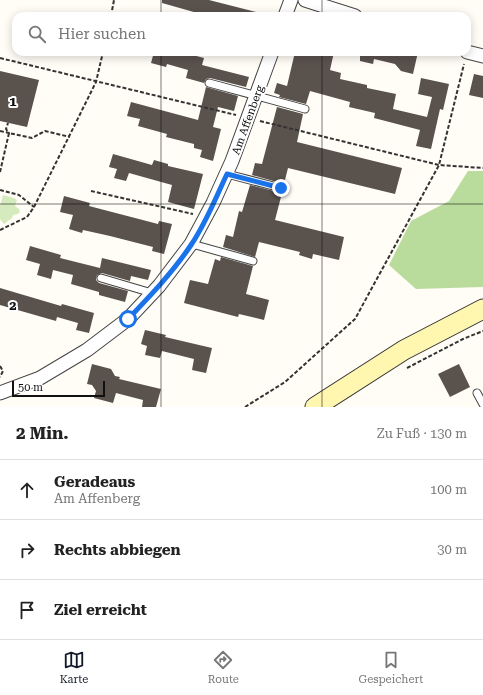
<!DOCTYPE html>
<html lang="de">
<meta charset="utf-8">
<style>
body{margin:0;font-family:"Roboto Serif",serif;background:#f6f6f6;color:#222}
.scale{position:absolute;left:12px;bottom:10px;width:93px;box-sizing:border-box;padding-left:4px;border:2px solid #111;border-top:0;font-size:11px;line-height:14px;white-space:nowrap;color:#111;-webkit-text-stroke:3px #fff;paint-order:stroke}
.stop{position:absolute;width:12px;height:12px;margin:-9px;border:3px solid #1a73e8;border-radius:50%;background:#fff}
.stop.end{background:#1a73e8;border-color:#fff;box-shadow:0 1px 4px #0008}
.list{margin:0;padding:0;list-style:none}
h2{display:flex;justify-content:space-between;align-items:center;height:52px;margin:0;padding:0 16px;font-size:17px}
h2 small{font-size:13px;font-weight:400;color:#767676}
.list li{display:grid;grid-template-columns:26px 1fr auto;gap:12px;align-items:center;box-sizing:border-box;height:60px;padding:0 16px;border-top:1px solid #e0e0e0}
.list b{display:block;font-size:15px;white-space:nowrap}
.list p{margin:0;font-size:13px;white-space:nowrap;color:#767676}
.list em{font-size:13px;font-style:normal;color:#767676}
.icon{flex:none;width:22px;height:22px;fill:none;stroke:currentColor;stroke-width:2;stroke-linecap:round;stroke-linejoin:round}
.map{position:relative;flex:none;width:483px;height:407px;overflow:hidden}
.search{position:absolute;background:#fff;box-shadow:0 2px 10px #0003;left:12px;right:12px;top:12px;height:44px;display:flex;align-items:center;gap:10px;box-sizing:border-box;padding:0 14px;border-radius:12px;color:#767676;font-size:15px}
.sheet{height:232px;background:#fff}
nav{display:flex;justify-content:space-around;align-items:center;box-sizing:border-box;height:56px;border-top:1px solid #e0e0e0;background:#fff;font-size:11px;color:#767676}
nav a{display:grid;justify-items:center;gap:2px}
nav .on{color:#111827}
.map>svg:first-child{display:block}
</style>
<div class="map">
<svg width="483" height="407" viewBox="0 0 483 407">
<rect width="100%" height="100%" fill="#fffdf5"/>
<path fill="#d5ebbd" d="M3,195L14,198L17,200L15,206L19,209L20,212L18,214L13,215L12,218L4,224L0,219V206Z"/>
<path fill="#b9dc9c" d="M468,171H483V287L416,289L389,265L411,221L449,201Z"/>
<path fill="#5a524d" d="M162,0H209L256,12V16H200L201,14L162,3Z
M154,52H181L204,58L202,65L249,77L246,87L210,78L206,79L204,83L186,78L188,70L167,64L166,67L151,63Z
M295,52H334L330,70L341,73L340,79L367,85V88L396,94L393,109L427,117L432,97L418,94L421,78L449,84L443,110L440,109L431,149L416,146L420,130L374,118L375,113L349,107L350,102L310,91L306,104L279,97L280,95L274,93L277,83L287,86Z
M360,52H418L413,74L401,71L395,64L374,59L373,64L360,61Z
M0,71L39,80L27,127L0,121Z
M474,74L483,76V98L469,95Z
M206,87L238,96L234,111L218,107L213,127L221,129L213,161L200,157L202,150L194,148V144L166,137L167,134L138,126L140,119L127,116L131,102L198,120Z
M277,107L303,114L297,142L402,168L395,194L288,168L284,184L252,175L255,163L262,164Z
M113,154L152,165L154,160L168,164V166L203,174L194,209L168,202L172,185L129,173L126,181L114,178L117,169L109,167Z
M250,185L282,193L275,220L344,237L339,260L313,254L312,259L299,255L300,252L259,242L255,257L223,247L226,235L233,237L239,211L242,212Z
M64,196L90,203L89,206L158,224L159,221L172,224L164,254L152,251L153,247L110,236L83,230L82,233L69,229L73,215L60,212Z
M30,246L61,255L60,258L100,268L102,258L151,270L148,280L131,276L130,281L102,273L97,275L96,280L99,283L128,291L125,302L99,295V292L71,284L73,275L53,270L51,279L37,275L40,264L26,260Z
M221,257L253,266L246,294L269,300L264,320L239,314L238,317L184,303L190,280L208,284L215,259L220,261Z
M0,288L61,306L62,304L94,313L89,333L76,330L78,323L57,317L56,321L0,305Z
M145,330L166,335L165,337L212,348L206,373L192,370L194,359L162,351L160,358L145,355L147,346L141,344Z
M92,364L111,369L115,376L120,377L119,379L161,389L156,407H142L143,400L116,393L113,403L94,398L96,391L92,385L87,384Z
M459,364L470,387L450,397L438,374Z"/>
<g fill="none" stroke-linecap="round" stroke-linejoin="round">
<defs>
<path id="lane" d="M209,83L305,109
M227,174L281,188
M192,244L253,261
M101,278L152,293
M477,393L483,404"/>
<path id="street" d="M305,0L355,16
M285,16L291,0
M467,52L483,56
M0,393L40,378L87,350L128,319L159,286L191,244L213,203L232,161L272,52"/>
<path id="secondary" d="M315,407L404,350L483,309"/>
</defs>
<use href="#lane" stroke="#444" stroke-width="9"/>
<use href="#street" stroke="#444" stroke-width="15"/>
<use href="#secondary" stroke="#333" stroke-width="21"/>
<path stroke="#333" stroke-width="2" stroke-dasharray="4 2" stroke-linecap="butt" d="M111,16L114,0
M0,58L236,115
M260,121L439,165L483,168
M0,131L9,133L6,129L8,123
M0,172L9,133L32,138L45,131L70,137
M0,190L19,195L34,207
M91,191L193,214
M0,230L27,217L34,207L96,82L103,52
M0,366L3,371L0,377
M407,368L463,339L483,331
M245,407L285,382L355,319L439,165L464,64"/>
<use href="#lane" stroke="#fff" stroke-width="7"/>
<use href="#street" stroke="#fff" stroke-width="13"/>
<use href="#secondary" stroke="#fff6b0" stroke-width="19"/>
</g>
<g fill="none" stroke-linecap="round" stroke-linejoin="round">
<path stroke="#1a73e8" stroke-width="5" d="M128,319C150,296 173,272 191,245C206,223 216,197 227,174L281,188"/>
</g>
<path fill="none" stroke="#111" stroke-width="1" stroke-opacity="0.55" d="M161,0V16M322,0V16M161,52V407M322,52V407M0,204H483"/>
<g text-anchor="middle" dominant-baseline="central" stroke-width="4" stroke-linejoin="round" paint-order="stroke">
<g font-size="11" fill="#111" stroke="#fff">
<text transform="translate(248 120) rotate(-70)">Am Affenberg</text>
</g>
</g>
<g font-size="13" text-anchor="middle" font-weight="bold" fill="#111" stroke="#fff" stroke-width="4" stroke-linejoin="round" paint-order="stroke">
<text x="13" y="106">1</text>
<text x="13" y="310">2</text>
</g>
</svg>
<div class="scale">50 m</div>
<div class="stop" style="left:128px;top:319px"></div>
<div class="stop end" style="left:281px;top:188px"></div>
<div class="search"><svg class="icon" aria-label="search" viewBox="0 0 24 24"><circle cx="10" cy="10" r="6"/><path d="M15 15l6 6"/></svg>Hier suchen</div>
</div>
<section class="sheet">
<h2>2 Min.<small>Zu Fuß · 130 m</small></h2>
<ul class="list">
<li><svg class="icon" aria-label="ahead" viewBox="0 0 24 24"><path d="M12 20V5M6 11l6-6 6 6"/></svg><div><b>Geradeaus</b><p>Am Affenberg</p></div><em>100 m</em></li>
<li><svg class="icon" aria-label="right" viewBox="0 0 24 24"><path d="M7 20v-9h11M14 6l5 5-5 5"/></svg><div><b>Rechts abbiegen</b></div><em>30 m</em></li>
<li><svg class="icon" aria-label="arrive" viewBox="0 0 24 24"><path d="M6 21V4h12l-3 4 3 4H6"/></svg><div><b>Ziel erreicht</b></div></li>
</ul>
</section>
<nav>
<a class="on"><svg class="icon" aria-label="map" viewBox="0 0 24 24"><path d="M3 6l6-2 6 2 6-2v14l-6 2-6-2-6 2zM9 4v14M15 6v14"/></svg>Karte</a>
<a><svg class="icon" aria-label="directions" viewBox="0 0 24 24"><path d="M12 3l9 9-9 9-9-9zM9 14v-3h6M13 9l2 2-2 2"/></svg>Route</a>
<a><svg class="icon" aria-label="saved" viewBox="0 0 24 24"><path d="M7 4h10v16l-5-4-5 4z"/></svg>Gespeichert</a>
</nav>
